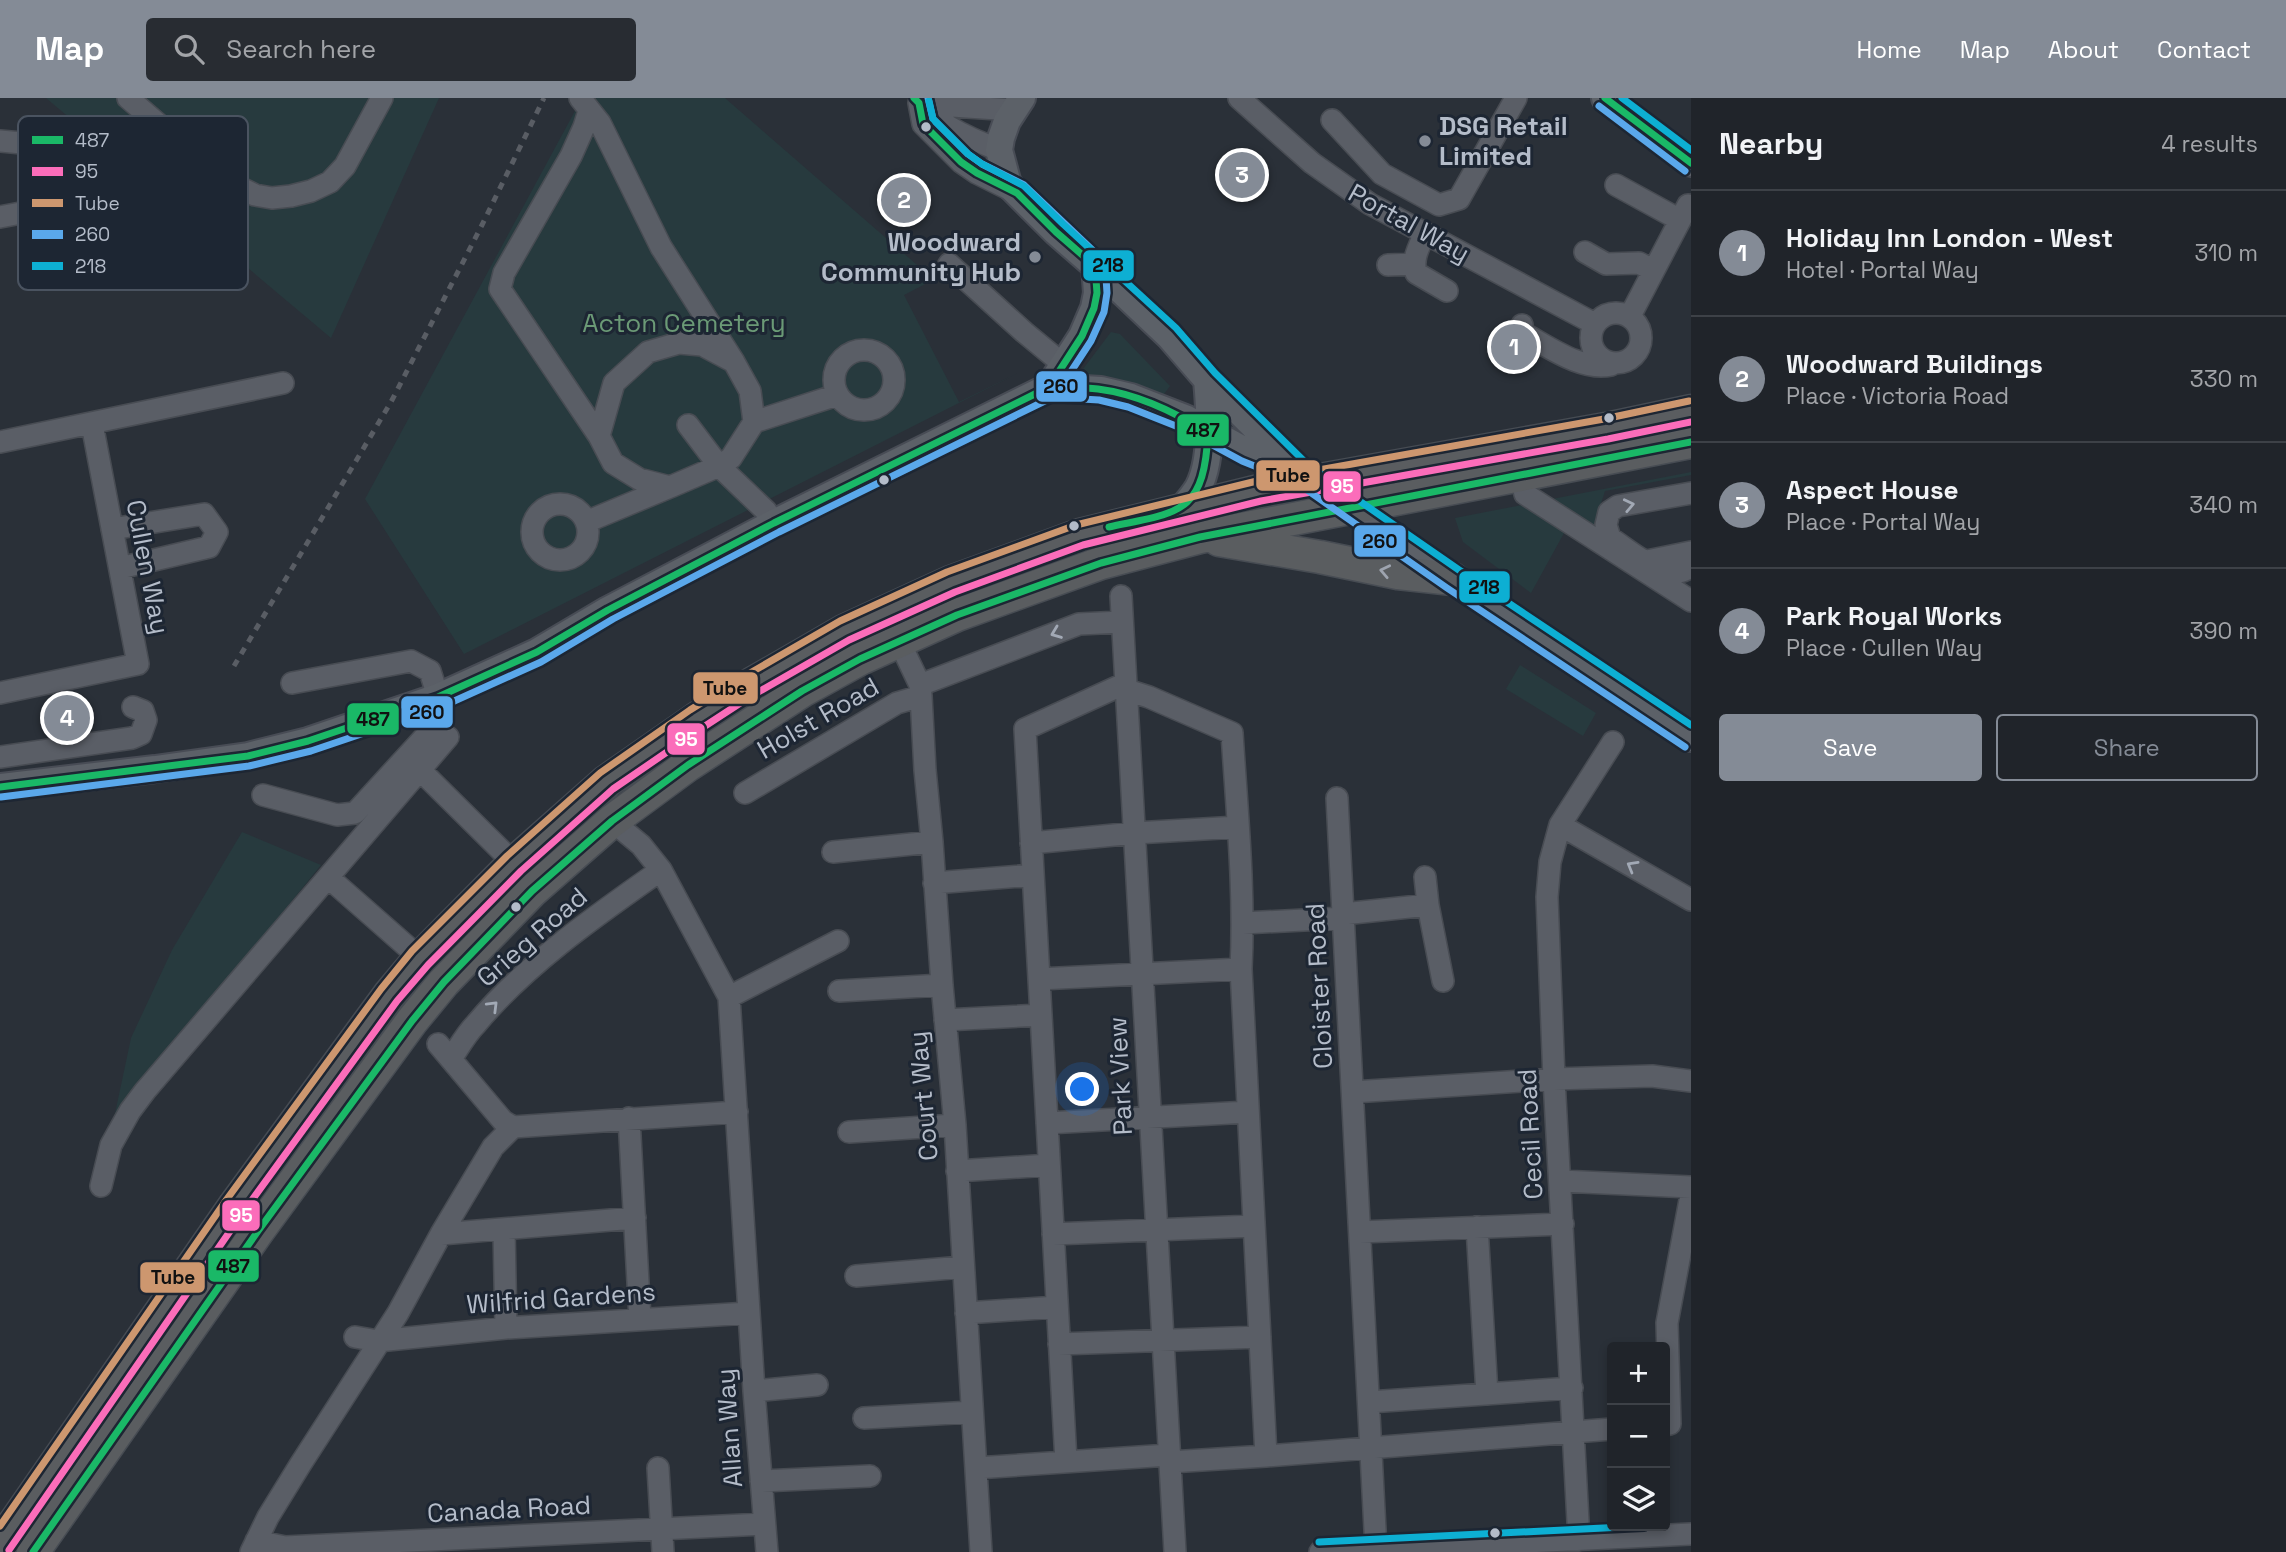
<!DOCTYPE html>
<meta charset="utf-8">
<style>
body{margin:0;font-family:"Space Grotesk",sans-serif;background:#282c32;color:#f1f3f6}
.controls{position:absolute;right:21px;bottom:21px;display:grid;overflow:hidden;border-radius:7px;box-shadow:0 4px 10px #0003}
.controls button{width:63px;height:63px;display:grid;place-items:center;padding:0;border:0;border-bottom:2px solid #3d4147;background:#20242a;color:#f1f3f6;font:35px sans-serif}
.you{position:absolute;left:1083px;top:992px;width:24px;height:24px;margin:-18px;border:5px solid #fff;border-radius:50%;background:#1a73e8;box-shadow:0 0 0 10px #1a73e833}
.badge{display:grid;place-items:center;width:46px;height:46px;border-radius:50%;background:#848b96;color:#fff;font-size:23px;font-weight:700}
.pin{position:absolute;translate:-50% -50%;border:4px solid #fff;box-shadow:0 2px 7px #0006}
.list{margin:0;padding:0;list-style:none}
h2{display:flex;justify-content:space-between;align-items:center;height:91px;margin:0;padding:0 28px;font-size:30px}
h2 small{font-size:23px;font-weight:400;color:#a2a4a8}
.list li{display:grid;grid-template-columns:46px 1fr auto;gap:21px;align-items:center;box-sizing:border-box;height:126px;padding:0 28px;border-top:2px solid #3d4147}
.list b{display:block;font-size:26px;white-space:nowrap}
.list p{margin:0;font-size:23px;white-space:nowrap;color:#a2a4a8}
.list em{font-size:23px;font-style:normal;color:#a2a4a8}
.actions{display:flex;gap:14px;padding:21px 28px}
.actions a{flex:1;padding:16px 0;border:2px solid #848b96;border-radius:7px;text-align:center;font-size:24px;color:#848b96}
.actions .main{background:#848b96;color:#fff}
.icon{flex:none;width:38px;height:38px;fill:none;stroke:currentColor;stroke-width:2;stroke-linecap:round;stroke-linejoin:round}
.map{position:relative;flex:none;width:1691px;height:1454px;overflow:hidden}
header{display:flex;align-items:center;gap:42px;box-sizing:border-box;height:98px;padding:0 35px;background:#848b96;color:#fff}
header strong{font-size:33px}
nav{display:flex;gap:38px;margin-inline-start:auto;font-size:24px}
.search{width:490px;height:63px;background:#282c32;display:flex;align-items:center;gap:18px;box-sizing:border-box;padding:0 24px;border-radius:7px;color:#a2a4a8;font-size:26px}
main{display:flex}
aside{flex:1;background:#20242a}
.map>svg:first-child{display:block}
</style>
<header>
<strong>Map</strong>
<div class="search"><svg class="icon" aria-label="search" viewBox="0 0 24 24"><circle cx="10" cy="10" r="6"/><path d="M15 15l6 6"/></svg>Search here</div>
<nav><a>Home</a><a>Map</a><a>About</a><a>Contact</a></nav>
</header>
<main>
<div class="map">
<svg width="1691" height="1454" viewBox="0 0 1691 1454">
<rect width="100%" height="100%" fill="#2a3038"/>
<path fill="#273a3e" d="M46,0H439L331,240Z
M582,0H725L932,180L930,176L949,158V166L935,181L904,197L959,304L1022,273L464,556L365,401Z
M1111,234L1120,236L1170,288L1161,300L1084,283L1080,275Z
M1691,374V377L1605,393L1592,433L1569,426L1531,495L1463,444L1455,420Z
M1520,567L1596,615L1583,638L1506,591Z
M242,734L321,767L113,1025L131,940L172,852Z"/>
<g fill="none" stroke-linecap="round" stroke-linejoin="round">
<defs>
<path id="minor" d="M128,0L221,80L255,97L272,100L291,98L311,93L330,84L345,68L382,0
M580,0L600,25L661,149L734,264L750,293L754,324L731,360L719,368L670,389L639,381L613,365L599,338L614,285L648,254L679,245L702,247L734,264
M920,0L952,8L1013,12
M1239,0L1312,65L1370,106L1595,226
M919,5L923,26L961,64L977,75L1017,95
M925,11C947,31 972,41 999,52
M589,13L584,29L571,58L504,175L500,191L599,338
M1332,22L1382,76L1439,107L1459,101L1516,0
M0,43L43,47
M1616,87L1680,122
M0,119L137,93
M1425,135C1419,149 1412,160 1416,175L1447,193
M1585,154L1606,166L1639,165L1653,172
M949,166L1024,234L1064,267
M1388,167L1414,166
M1591 240a25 25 0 1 1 50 0a25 25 0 1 1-50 0Z
M1630,218L1688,107
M1522,227L1519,233C1545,246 1581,274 1611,267
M834 282a30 30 0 1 1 60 0a30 30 0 1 1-60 0Z
M754,324L837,297
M688,327L719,368L766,413L774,425
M0,344L283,285
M1521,379L1525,396L1691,503
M1691,395L1618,408L1609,414L1606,427L1610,440C1631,453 1668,488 1691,468
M532 434a28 28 0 1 1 56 0a28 28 0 1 1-56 0Z
M586,424L670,389
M112,431L204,416L217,434L209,449L120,470
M1647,463L1691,454
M1121,498L1175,1454
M899,543L920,587L921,598L925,672L932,744L942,887L955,1027L981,1454
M920,587L1079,526L1122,524
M1127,592L1149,599L1232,635C1237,714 1245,793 1241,871L1266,1358L1170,1364
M0,595L138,566L92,326
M0,659L132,640L141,636L146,622L143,613L133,609
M419,671L514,765
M745,695L897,605L921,598
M263,697L337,717L355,715L432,631L438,599L430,573L411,563L292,585
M1337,700L1376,1451
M612,723L641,747L661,772L729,899L754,1293L767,1454
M1560,727L1691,802
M1031,745L1135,735L1238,729
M833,754L932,744
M1425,779L1428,807
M329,780L420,860
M934,785L1033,777
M1343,816L1428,807L1443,883
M1243,825L1343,820
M1039,881L1241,871
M839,893L942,887
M729,899L838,843
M945,922L1041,917
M438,946L503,1023L513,1029L737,1014
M451,961C459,949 466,936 476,926C527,865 597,817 661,772
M1353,994L1554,981L1652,978L1691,983
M629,1020L640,1221
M1047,1025L1248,1014
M849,1034L955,1027
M957,1073L1049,1067
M1561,1083L1691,1089
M101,1088L111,1047L130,1013L145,993L448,639
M1477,1129L1487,1296
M504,1132L506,1230
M1360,1134L1563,1126
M441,1136L635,1120
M1053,1136L1254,1128
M856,1178L963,1169
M966,1215L1057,1209
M355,1239L378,1243L506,1230L749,1215
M1059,1246L1260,1239
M754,1293L817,1287
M1369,1304L1572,1290
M864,1320L972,1314
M1665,1327L1670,1326L1667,1225L1691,1097
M1266,1358L1612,1331
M1066,1363L1025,631L1126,585
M658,1370L663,1454
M976,1370L1169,1357
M761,1383L870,1378
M1579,1442L1554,981L1547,799L1550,764L1560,727L1613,644
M256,1443L285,1449L764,1426
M251,1454L268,1419L300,1367L398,1215L441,1136L493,1049L513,1029
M1320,1454L1691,1436"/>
<path id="major" d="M1022,0L1007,23L1001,40L999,52L1008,86L1056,134L1095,168L1169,238L1207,282L1302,376L1453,481L1691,640
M1605,0L1691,65
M1049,289L1101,292L1131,299L1185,320L1247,354L1292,372
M1181,412C1187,405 1193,398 1198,390C1213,362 1210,313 1207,282
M0,689L155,671L248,658L308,643L438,599L537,554L608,512L774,425L1049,289L1082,238L1094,210L1097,195L1095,168"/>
<path id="highway" d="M1219,442L1320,459L1398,475L1453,481
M0,1446L235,1107L389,897L420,860L514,765L607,683L696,621L743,591L844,533L951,484L1080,437L1259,393L1606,331L1691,313
M33,1454L258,1133L412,923L444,884L532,793L612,723L688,667L802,593L860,561L957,517L1101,465L1200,439L1691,344"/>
</defs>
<use href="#minor" stroke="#484c53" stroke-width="24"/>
<use href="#major" stroke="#484c55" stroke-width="30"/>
<use href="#highway" stroke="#474c53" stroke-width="35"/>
<use href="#minor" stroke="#5a5e66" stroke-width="21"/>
<use href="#major" stroke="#5c6168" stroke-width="26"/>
<use href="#highway" stroke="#5a5d60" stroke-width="32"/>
<path stroke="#595d64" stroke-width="5" stroke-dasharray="7 7" stroke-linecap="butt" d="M234,568L391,304L482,127L544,0"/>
<defs>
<path id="bus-1" d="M1605,0L1691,65
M1049,289C1065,290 1082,289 1098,291C1137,296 1175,314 1208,335C1204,417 1179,414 1109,429
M0,689L248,658L308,643L438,599L537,554L608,512L774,425L1049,289L1082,238L1094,210L1097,195L1095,168L1056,134L1017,95L977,75L961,64L923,26L919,5L914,0
M33,1454L258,1133L412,923L444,884L532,793L612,723L688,667L802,593L860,561L957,517L1101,465L1200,439L1691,344"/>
<path id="bus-2" d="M9,1452L244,1113L397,903L428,867L521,773L613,691L702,630L748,600L849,542L955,494L1083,447L1261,403L1608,341L1691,324"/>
<path id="bus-3" d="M0,1428L227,1101L381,891L412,853L507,758L600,675L690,612L738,582L840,523L947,474L1076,427L1257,383L1604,321L1689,303"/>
<path id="bus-4" d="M1599,8L1685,73
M1048,299L1099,302L1128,309L1181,330L1242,363L1297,385L1447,490L1685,649
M1,699L249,668L311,653L441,609L541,564L613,521L779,434L1055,298L1091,243L1104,214L1107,195L1105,164L1024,87L982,66L968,56L933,21L928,0"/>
<path id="bus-5" d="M1622,0L1691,52
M929,3L933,21L968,56L982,66L1024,88L1063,126L1176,230L1215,275L1309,368L1459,472L1691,627
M1319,1444L1644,1428"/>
</defs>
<use href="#bus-1" stroke="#1d2633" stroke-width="12"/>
<use href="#bus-2" stroke="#1d2633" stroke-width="12"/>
<use href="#bus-3" stroke="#1d2633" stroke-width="12"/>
<use href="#bus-4" stroke="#1d2633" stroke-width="12"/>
<use href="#bus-5" stroke="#1d2633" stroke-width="12"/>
<use href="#bus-1" stroke="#1ab867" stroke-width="7"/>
<use href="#bus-2" stroke="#fb6dba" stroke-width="7"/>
<use href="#bus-3" stroke="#cd976f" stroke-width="7"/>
<use href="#bus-4" stroke="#5aa8eb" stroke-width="7"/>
<use href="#bus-5" stroke="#0dafd3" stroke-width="7"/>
</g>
<defs><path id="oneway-chevron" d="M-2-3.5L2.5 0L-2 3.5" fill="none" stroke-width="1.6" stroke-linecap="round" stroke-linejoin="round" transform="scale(1.75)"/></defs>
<g stroke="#a2a9b5">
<use href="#oneway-chevron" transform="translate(1629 407) rotate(-12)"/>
<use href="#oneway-chevron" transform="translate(1056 535) rotate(159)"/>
<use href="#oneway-chevron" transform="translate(1632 768) rotate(-150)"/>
<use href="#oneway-chevron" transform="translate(493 908) rotate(-45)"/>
</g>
<use stroke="#9ea4af" href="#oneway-chevron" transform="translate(1385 473) rotate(-168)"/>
<g fill="#b4bcc9" stroke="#1d2633" stroke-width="2.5">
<circle cx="926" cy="29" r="6"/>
<circle cx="1609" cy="320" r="6"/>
<circle cx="884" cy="382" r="6"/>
<circle cx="1074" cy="428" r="6"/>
<circle cx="516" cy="809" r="6"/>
<circle cx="1495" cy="1435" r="6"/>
</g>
<g fill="#848b96" stroke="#1d2633" stroke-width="2.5">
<circle cx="1425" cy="43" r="7"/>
<circle cx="1035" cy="159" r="7"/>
</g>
<g text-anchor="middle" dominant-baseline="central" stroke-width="6" stroke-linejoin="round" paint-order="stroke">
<g font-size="26" font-weight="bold" fill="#b4bcc9" stroke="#1d2633" text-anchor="start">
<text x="1439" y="28">DSG Retail<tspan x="1439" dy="30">Limited</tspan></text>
<text x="1021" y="144" text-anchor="end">Woodward<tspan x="1021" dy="30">Community Hub</tspan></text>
</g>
<g font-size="26" fill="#b4bcc9" stroke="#1d2633">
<text transform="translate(1409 125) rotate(29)">Portal Way</text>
<text transform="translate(148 469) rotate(79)">Cullen Way</text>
<text transform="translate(818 620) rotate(-30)">Holst Road</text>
<text transform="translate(532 839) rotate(-41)">Grieg Road</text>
<text transform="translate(1319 888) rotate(-93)">Cloister Road</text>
<text transform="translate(1120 978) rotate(-93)">Park View</text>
<text transform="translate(923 998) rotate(-95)">Court Way</text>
<text transform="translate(1530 1036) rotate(-93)">Cecil Road</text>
<text transform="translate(561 1200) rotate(-4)">Wilfrid Gardens</text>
<text transform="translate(729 1330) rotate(-94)">Allan Way</text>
<text transform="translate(509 1411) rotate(-3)">Canada Road</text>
</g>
<g font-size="26" fill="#6b9a76" stroke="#1d2633">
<text x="684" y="225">Acton Cemetery</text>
</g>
</g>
<rect x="18" y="18" width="230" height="174" rx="10" fill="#1d2633" stroke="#4a5360" stroke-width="2"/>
<rect x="32" y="38" width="31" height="8" fill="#1ab867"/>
<rect x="32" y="69" width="31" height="9" fill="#fb6dba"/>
<rect x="32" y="101" width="31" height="8" fill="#cd976f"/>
<rect x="32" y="132" width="31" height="9" fill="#5aa8eb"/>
<rect x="32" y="164" width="31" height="8" fill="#0dafd3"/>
<g font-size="19" fill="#b4bcc9">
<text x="75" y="49">487</text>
<text x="75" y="80">95</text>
<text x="75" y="112">Tube</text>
<text x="75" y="143">260</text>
<text x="75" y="175">218</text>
</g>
<g stroke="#1d2633" stroke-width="2.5">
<rect x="1082" y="151" width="53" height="33" rx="7" fill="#0dafd3"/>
<rect x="1035" y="272" width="53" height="33" rx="7" fill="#5aa8eb"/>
<rect x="1176" y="315" width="54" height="34" rx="7" fill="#1ab867"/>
<rect x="1255" y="361" width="66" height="33" rx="7" fill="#cd976f"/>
<rect x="1322" y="372" width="40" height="33" rx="7" fill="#fb6dba"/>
<rect x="1353" y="426" width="54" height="34" rx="7" fill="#5aa8eb"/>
<rect x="1458" y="472" width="53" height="34" rx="7" fill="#0dafd3"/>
<rect x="692" y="573" width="67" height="34" rx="7" fill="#cd976f"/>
<rect x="400" y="597" width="54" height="34" rx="7" fill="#5aa8eb"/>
<rect x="346" y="604" width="54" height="34" rx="7" fill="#1ab867"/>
<rect x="666" y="624" width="40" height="34" rx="7" fill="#fb6dba"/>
<rect x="221" y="1101" width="40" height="33" rx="7" fill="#fb6dba"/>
<rect x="207" y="1151" width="53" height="34" rx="7" fill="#1ab867"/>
<rect x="139" y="1163" width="67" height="33" rx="7" fill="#cd976f"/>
</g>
<g font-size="19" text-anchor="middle" font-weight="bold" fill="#fff">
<text x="1342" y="395">95</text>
<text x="686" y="648">95</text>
<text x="241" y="1124">95</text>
</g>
<g font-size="19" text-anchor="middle" font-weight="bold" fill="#111">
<text x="1108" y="174">218</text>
<text x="1061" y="295">260</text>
<text x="1203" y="339">487</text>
<text x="1288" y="384">Tube</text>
<text x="1380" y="450">260</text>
<text x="1484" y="496">218</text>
<text x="725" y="597">Tube</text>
<text x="427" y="621">260</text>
<text x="373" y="628">487</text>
<text x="233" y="1175">487</text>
<text x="173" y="1186">Tube</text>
</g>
</svg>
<div class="controls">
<button>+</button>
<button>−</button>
<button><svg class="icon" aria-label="layers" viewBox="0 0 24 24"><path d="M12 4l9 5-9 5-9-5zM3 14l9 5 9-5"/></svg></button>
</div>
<div class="you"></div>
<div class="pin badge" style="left:1514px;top:249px">1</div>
<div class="pin badge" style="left:904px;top:102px">2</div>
<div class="pin badge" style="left:1242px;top:77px">3</div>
<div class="pin badge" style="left:67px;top:620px">4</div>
</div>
<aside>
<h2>Nearby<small>4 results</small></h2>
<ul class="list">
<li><span class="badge">1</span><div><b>Holiday Inn London - West</b><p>Hotel · Portal Way</p></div><em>310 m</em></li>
<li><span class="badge">2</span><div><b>Woodward Buildings</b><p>Place · Victoria Road</p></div><em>330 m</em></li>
<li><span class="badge">3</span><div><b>Aspect House</b><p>Place · Portal Way</p></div><em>340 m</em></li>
<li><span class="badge">4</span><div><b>Park Royal Works</b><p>Place · Cullen Way</p></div><em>390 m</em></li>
</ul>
<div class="actions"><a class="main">Save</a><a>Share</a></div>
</aside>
</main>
